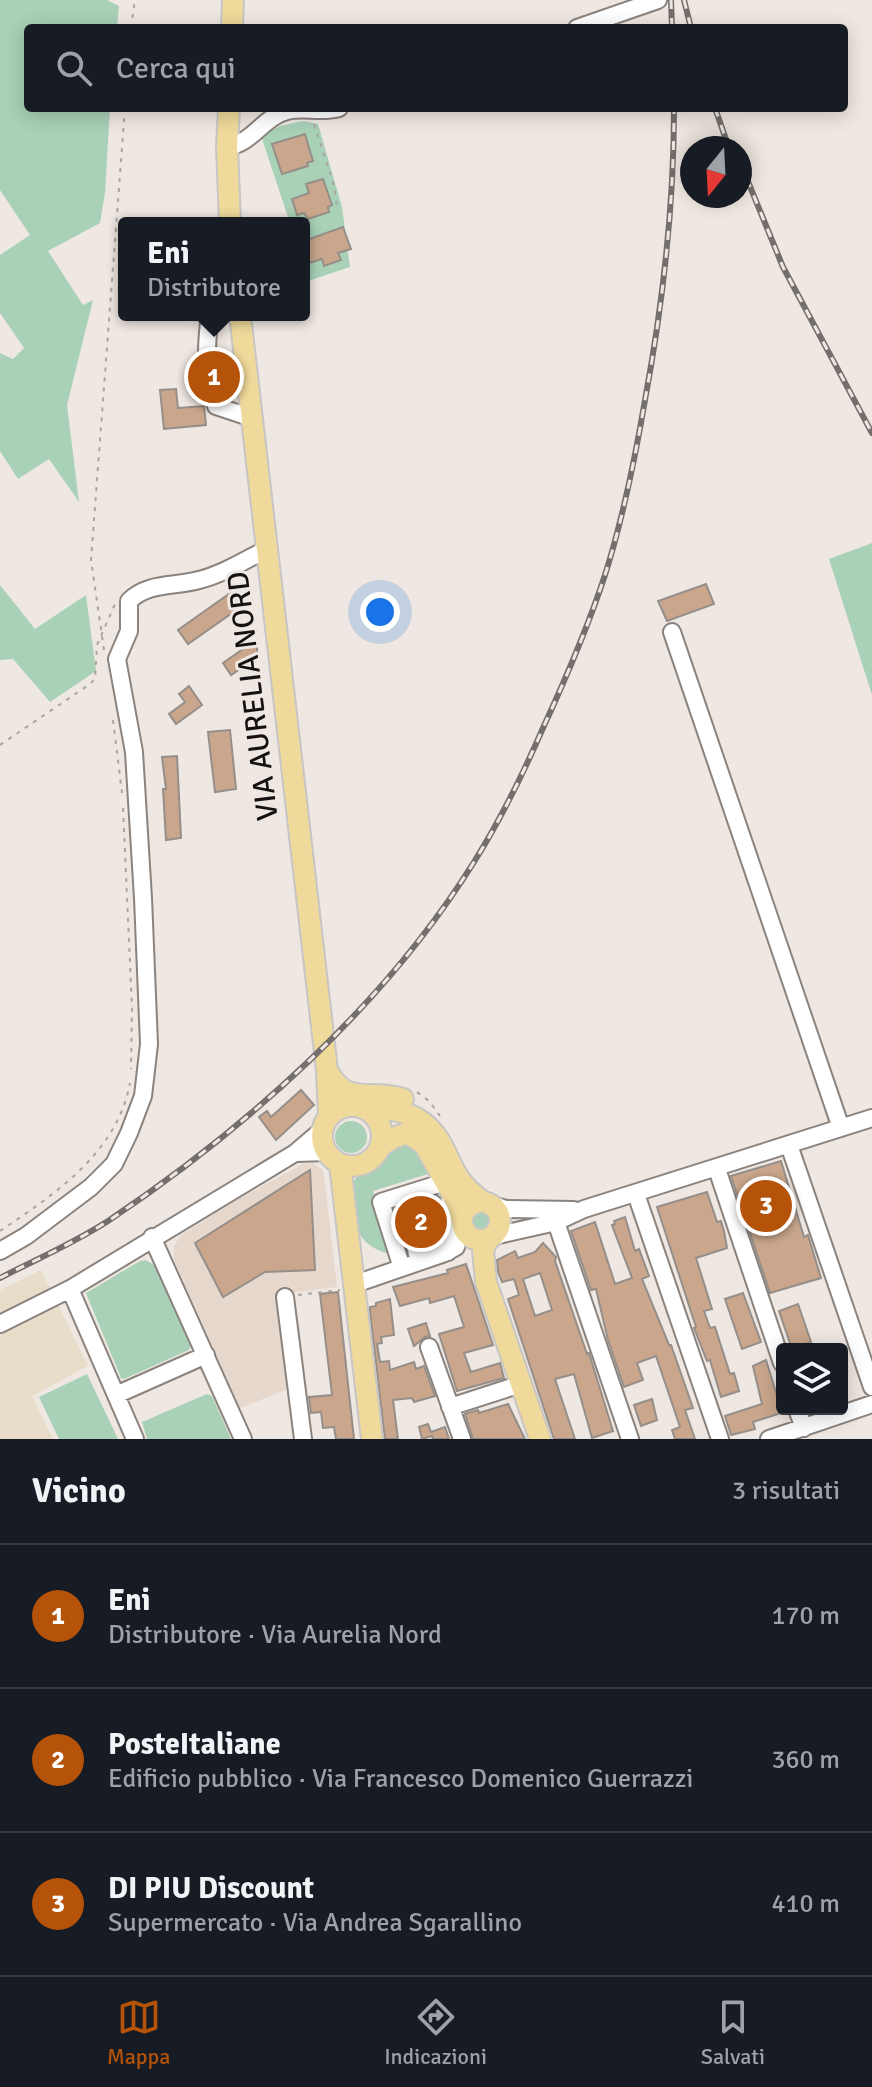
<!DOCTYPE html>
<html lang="it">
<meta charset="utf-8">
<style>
body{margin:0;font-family:Signika,sans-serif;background:#20242c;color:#f1f3f6}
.controls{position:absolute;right:24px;bottom:24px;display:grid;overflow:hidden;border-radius:8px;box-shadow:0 4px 20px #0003}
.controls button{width:72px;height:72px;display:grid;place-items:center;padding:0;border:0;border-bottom:2px solid #363941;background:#171b24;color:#f1f3f6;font:40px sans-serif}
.compass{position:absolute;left:680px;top:136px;width:72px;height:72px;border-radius:50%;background:#171b24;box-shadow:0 4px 20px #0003;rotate:198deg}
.you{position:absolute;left:380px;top:612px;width:28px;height:28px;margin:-20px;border:6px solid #fff;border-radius:50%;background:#1a73e8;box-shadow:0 0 0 12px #1a73e833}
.badge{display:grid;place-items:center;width:52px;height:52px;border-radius:50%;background:#b45309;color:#fff;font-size:26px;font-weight:700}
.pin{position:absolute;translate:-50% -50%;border:4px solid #fff;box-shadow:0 2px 8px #0006}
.popup{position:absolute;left:118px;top:217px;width:192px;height:104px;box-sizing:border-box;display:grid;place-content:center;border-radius:8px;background:#171b24;filter:drop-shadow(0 2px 6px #0005);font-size:26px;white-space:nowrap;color:#9ea1a6}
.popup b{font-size:30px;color:#f1f3f6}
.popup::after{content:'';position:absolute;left:50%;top:100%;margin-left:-16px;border:16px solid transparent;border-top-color:#171b24}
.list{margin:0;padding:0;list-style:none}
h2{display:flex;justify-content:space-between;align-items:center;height:104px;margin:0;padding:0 32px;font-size:34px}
h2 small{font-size:26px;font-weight:400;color:#9ea1a6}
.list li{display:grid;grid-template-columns:52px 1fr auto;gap:24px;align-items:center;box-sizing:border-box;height:144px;padding:0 32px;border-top:2px solid #363941}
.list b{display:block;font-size:30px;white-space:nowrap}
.list p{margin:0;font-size:26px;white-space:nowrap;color:#9ea1a6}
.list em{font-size:26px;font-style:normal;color:#9ea1a6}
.icon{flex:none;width:44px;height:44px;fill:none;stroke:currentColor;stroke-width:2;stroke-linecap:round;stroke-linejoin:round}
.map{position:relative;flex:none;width:872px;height:1439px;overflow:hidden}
.search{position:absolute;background:#171b24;box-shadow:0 4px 20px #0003;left:24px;right:24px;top:24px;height:88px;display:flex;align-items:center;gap:20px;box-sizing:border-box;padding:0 28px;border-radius:8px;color:#9ea1a6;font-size:30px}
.sheet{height:536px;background:#171b24}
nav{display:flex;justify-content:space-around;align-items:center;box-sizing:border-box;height:112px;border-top:2px solid #363941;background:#171b24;font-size:22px;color:#9ea1a6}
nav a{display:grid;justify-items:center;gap:4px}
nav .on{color:#b45309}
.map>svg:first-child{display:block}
</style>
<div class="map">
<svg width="872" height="1439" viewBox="0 0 872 1439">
<rect width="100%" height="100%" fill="#efe7e1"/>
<path fill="#e6d8cd" d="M312,1163L322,1169L324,1175L337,1287L281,1294L293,1387L240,1408L174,1260V1246L181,1235L235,1201L303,1164Z"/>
<path fill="#e8ddc9" d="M41,1270L88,1366L32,1396L53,1439H0V1290Z"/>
<path fill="#a9d1b7" d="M0,0H107L119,6L117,28H28V108H110L105,193L100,223L48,251L83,305L93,300L67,405L79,502L49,459L18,479L0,451V353L13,359L24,348L0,313V255L30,235L0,190Z
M303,121L318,124L342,207L350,267L308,281L304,267V223H290L261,136L280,126Z
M872,543V695L829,559Z
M0,585L35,629L86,595L96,671L50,702L13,659L0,660Z
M335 1137a16 16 0 1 1 32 0a16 16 0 1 1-32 0Z
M411,1140L431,1173L373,1191L392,1255C352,1244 355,1222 349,1188L359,1174L372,1169L387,1152Z
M469 1221a12 12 0 1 1 24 0a12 12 0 1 1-24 0Z
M146,1260L154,1265L191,1346L189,1350L124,1379L121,1378L86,1293L140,1261Z
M87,1374L118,1439H59L39,1397Z
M207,1394L212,1396L231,1439H147L142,1422Z"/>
<path fill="#caa78c" stroke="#958e89" stroke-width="2" fill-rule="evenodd" d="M305,134L313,161L307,163L308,166L282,174L272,144Z
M323,179L332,205L328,207L329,212L308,219L304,213L297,215L292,199L309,193L306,184Z
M343,227L351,249L338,253L341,260L324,266L322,259L309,263L304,241Z
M176,389L178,408L204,406L206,425L164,429L160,390Z
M706,584L714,604L667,621L658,601Z
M236,589L245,604L188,644L178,630Z
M256,640L258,657L231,675L223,663Z
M189,686L202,705L176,724L169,714L185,702L179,694Z
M230,730L236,789L215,792L208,732Z
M177,756L181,838L166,840L163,789H166L162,757Z
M301,1090L314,1105L276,1140L259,1117L267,1111L271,1117Z
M781,1161L804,1237L808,1235L821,1278L770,1293L731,1176Z
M310,1170L315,1270L265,1272L223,1297L195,1243Z
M707,1192L717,1222L721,1221L724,1231L727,1248L696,1258L712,1309L704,1311L710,1328L715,1327L730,1374L734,1373L739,1391L721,1397L710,1360L707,1361L694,1328L696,1327L657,1207Z
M625,1217L635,1251L639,1249L649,1276L642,1279L669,1345H671L693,1408L685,1410L695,1439H675L672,1430L680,1427L656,1356L637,1363L643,1380L624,1387L608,1340L596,1289L591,1290L571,1231L595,1222L615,1284L632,1278L612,1225L615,1224L614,1221Z
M543,1243L556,1257L555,1261L587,1354L589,1353L613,1431L592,1438L574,1374L555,1379L575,1439H554L508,1299L519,1295L514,1279L502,1282L498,1272L497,1260L515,1251L518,1258L535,1252ZM540,1273L552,1310L535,1316L523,1279Z
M466,1264L493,1345L464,1353L471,1372L500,1363L504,1378L457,1391L439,1334L464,1327L454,1296L430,1303L429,1298L400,1306L393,1287L448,1273L447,1270Z
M338,1292L343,1338L354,1439H336L334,1427L323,1428L321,1412L311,1413L309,1397L332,1395L320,1294Z
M743,1293L761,1342L742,1349L725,1299Z
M390,1299L394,1335L381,1337L382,1343L377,1344L380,1362L389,1361L390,1370L414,1362L416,1369L424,1366L435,1396L414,1402L412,1398L393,1400L398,1439H385L370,1312V1307L376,1306V1303Z
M798,1304L811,1342L792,1349L779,1311Z
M426,1323L430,1336L425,1337L414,1346L408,1329Z
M766,1360L779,1402L782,1403L781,1413L753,1422L755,1429L731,1435L725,1416L762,1404L753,1366Z
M652,1399L657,1420L641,1426L634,1405Z
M508,1404L525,1439H473L465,1414L478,1410L479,1413Z
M428,1424L431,1432L445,1427L449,1439H433L432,1436L422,1439L419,1427Z"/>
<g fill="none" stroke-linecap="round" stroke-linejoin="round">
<defs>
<path id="minor" d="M577,28L658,0
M227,147C253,143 263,117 287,111C304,107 321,113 339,108
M210,315C206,345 204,377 216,406L252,418
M672,632L841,1128
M789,1145L872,1387
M296,1153L327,1152
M717,1169L782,1363
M636,1194L720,1439
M491,1205L506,1209L574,1210
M556,1222L630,1439
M494,1236L556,1222L584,1209L872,1118
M152,1237L243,1439
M0,1251L26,1236L91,1187L114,1164L129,1133L143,1096L149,1044L143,898L134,752L117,659L129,631V601C148,582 174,587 199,580C223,574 245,560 267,549
M419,1262L406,1208L426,1201L433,1204L448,1252
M402,1268L381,1202L445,1182
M355,1284L445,1253L456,1247C459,1231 448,1215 450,1198
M70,1289L135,1439
M285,1297L303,1439
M0,1324L70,1289L295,1153L323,1129
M429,1347L462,1439
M116,1395L206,1355
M450,1407L521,1384
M797,1409L804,1428
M769,1439L872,1404"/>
<path id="major" d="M232,28L233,0
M229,108L227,147L230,223
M240,315L327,1070L329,1117
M327,1070C347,1108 370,1088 403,1099
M322 1136a30 30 0 1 1 60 0a30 30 0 1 1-60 0Z
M369,1111C393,1105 421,1115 436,1136C445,1147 449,1163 457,1175C463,1186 473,1194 483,1202
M381,1146L393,1138L407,1133L424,1144L457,1203L462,1221
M340,1164L372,1439
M462 1221a19 19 0 1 1 38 0a19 19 0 1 1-38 0Z
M488,1239L483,1250L486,1282L540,1439"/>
</defs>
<use href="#minor" stroke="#8a837e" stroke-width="20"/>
<use href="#major" stroke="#c7c6c6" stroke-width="24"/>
<path stroke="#aba5a0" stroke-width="2" stroke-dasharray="4 6" stroke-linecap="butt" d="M131,28L135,0
M314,124L334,185L337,207
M104,650L91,560L125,108
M113,720L122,793
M0,745L90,684L95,679L97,645L115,604
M123,808L132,1008L131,1069
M417,1092L429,1101L440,1116
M0,1231C55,1194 117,1153 130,1083
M298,1295L340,1290"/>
<use href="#minor" stroke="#fff" stroke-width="16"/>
<use href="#major" stroke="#efda9b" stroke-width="20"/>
<defs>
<path id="rail" d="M671,0L672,28
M684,0L691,28
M715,108L729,148
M740,162L783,267L872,433
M0,1278C35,1260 74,1243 108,1221C247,1128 385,1005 474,862C501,819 523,774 543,728C566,678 588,627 605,575C623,518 635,459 645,400C663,303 674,207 674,108"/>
</defs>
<use href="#rail" stroke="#746f6c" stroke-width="6"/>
<use href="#rail" stroke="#efe7e1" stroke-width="3" stroke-dasharray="9" stroke-linecap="butt"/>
</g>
<g text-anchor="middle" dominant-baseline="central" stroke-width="6" stroke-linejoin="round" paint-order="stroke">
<g font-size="30" fill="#141110" stroke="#efe7e1">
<text transform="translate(253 696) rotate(-97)">VIA AURELIA NORD</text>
</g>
</g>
</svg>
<div class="controls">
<button><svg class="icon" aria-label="layers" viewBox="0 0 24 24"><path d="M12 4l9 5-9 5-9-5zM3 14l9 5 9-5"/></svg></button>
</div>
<svg class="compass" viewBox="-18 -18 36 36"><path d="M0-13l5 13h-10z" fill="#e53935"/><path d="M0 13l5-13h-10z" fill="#9ea1a6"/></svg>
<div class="you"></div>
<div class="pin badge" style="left:214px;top:377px">1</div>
<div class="popup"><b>Eni</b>Distributore</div>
<div class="pin badge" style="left:421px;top:1222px">2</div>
<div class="pin badge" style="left:766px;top:1206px">3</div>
<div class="search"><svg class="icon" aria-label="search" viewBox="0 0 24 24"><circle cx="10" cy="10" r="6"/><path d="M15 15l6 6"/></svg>Cerca qui</div>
</div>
<section class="sheet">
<h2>Vicino<small>3 risultati</small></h2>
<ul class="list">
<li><span class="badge">1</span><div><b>Eni</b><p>Distributore · Via Aurelia Nord</p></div><em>170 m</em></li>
<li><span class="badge">2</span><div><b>PosteItaliane</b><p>Edificio pubblico · Via Francesco Domenico Guerrazzi</p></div><em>360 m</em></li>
<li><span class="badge">3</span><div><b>DI PIU Discount</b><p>Supermercato · Via Andrea Sgarallino</p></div><em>410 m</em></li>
</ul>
</section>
<nav>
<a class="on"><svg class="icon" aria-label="map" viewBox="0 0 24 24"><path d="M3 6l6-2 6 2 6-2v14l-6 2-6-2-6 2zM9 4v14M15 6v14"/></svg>Mappa</a>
<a><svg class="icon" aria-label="directions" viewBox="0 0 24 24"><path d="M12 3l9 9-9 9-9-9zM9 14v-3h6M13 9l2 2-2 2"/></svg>Indicazioni</a>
<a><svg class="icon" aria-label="saved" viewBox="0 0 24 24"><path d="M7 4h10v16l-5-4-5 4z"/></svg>Salvati</a>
</nav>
